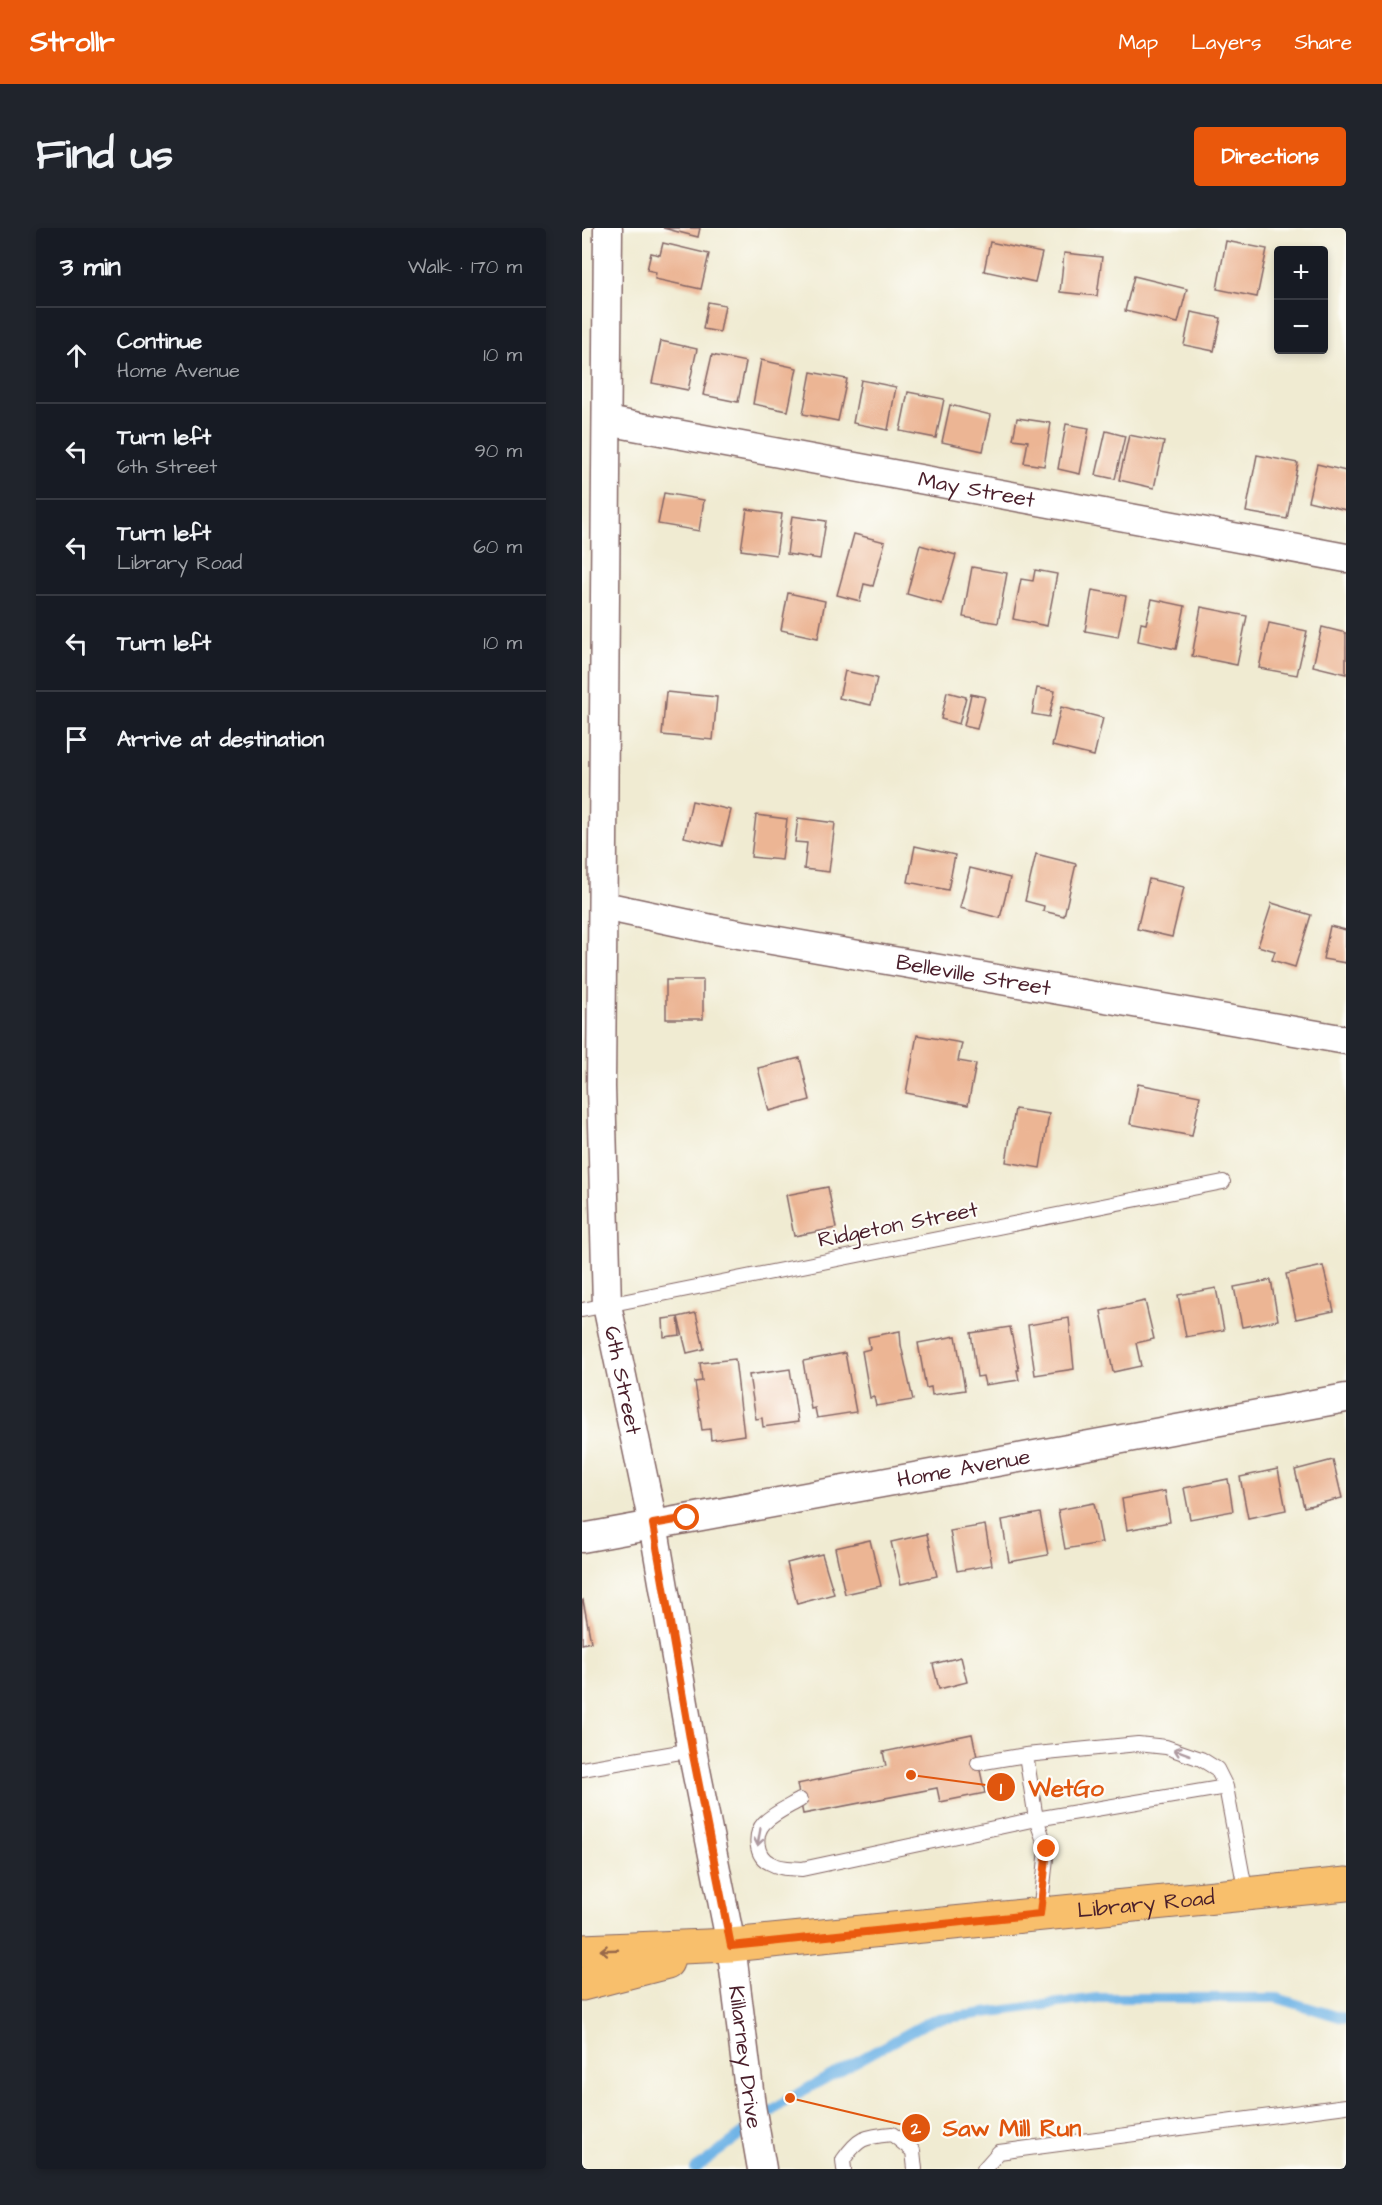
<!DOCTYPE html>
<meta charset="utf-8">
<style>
body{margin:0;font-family:"Architects Daughter",sans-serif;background:#20242c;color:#f1f3f6}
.controls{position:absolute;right:18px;top:18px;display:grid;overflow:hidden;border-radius:6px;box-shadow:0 3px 9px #0003}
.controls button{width:54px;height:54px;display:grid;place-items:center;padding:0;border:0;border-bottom:2px solid #363941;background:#171b24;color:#f1f3f6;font:30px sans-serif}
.stop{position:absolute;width:18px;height:18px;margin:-14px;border:4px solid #ea580c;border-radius:50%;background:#fff}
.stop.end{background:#ea580c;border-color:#fff;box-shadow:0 2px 6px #0008}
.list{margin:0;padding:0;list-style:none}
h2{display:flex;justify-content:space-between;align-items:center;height:78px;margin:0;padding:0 24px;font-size:26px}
h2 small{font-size:20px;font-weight:400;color:#9ea1a6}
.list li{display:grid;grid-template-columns:39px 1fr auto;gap:18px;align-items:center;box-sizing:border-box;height:96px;padding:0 24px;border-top:2px solid #363941}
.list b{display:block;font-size:22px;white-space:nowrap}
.list p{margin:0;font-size:20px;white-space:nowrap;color:#9ea1a6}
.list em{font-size:20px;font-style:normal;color:#9ea1a6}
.icon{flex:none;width:33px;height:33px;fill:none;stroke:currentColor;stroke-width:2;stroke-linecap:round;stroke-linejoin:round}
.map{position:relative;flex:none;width:764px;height:1941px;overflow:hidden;border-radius:6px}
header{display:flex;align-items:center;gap:36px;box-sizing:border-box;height:84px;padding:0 30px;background:#ea580c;color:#fff}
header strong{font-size:28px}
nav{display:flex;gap:33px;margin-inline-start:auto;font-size:21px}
.intro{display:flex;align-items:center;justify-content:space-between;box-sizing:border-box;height:144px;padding:0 36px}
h1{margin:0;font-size:42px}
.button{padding:15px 27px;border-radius:6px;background:#ea580c;color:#fff;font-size:21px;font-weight:700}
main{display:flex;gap:36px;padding:0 36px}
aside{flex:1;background:#171b24;border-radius:6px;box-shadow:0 3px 9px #0003}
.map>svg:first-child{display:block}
</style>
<header>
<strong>Strollr</strong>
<nav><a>Map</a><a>Layers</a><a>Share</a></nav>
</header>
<div class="intro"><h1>Find us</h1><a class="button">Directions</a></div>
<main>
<aside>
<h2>3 min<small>Walk · 170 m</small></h2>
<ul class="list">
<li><svg class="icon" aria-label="ahead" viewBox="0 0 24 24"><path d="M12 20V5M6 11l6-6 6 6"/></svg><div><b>Continue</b><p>Home Avenue</p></div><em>10 m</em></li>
<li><svg class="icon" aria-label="left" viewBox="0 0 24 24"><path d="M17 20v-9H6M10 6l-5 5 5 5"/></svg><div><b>Turn left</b><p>6th Street</p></div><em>90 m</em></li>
<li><svg class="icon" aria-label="left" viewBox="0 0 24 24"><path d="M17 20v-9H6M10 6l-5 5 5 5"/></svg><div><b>Turn left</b><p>Library Road</p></div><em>60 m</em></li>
<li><svg class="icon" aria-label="left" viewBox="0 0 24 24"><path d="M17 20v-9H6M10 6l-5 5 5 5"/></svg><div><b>Turn left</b></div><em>10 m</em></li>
<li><svg class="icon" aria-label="arrive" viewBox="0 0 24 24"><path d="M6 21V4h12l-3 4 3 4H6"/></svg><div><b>Arrive at destination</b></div></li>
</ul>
</aside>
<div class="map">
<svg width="764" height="1941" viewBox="0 0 764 1941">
<rect width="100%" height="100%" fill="#fdfcf7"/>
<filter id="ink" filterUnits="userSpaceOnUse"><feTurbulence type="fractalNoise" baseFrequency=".0167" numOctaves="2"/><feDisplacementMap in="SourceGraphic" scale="12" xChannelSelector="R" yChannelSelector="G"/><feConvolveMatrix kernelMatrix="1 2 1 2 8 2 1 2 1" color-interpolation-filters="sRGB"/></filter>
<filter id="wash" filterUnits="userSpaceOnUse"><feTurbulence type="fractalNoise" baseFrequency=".008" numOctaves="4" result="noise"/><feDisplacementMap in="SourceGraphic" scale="24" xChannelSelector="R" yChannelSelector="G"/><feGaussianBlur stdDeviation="1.35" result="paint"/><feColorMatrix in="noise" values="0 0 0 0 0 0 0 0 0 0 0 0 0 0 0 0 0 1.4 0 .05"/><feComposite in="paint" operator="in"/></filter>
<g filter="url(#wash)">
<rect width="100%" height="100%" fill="#f0ebd2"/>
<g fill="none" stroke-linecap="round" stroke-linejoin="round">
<path stroke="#70b4e6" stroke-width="10" d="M113,1941L208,1870L350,1792L515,1770H695L764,1791"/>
</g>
<g id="blocks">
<path fill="#ecb594" d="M81,0H118L116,9Z
M644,13L685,21L675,69L635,61Z
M408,14L460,25L453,54L402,43Z
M81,15L127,26L119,61L73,51L74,44L65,42L69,25L78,27Z
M482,25L520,29L515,68L478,64Z
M552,48L605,61L596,95L543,83Z
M126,74L143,77L138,104L121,101Z
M609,84L639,90L632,123L602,117Z
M79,113L115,121L106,162L70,155Z
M130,127L164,134L156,174L121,167Z
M179,132L215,140L206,183L171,176Z
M229,144L265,151L256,193L221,186Z
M279,152L314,159L306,202L271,195Z
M326,164L362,171L354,210L318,203Z
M368,177L409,187L401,223L360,214Z
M435,190L469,195L462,238L442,235L446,213L431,211Z
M484,196L507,200L498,246L476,241Z
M524,203L543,208L533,251L514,247Z
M547,207L582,214L572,260L537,252Z
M675,227L716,235L705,291L664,284Z
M735,236L764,243V282L726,273Z
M82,265L122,272L117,303L76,296Z
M165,281L200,286L194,327L159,322Z
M210,288L244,293L238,331L205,326Z
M272,306L303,314L291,358L282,356L278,373L255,367Z
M338,317L374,327L360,376L325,366Z
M390,339L425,345L416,395L381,389Z
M453,342L475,346L465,398L431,391L439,351L451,353Z
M510,362L544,368L536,409L503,403Z
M206,365L243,373L236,410L199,402Z
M570,371L603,378L594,421L556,413L559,395L564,396Z
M619,379L665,388L655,437L610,428Z
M687,395L725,403L715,447L677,440Z
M740,399L764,405V446L731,438Z
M263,443L295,450L289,477L257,470Z
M455,460L473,463L467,489L450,486Z
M84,464L135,469L131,512L80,507Z
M365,464L384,469L377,496L359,491Z
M389,466L403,469L395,501L382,498Z
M479,479L521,490L512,528L470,518Z
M110,573L149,582L140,618L102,609Z
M174,587L205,591L200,632L169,629Z
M216,590L253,595L247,644L222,641L225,615L213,614Z
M333,618L373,627L366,662L326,654Z
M454,626L494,636L482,688L461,683L462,678L443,673Z
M388,640L428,650L418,690L378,680Z
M567,651L602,659L590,709L555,701Z
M690,675L729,687L713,739L690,732L693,723L676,718Z
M748,698L764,702V735L741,731Z
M84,752H121V791H84Z
M335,807L380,815L376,833L394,836L386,877L324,865Z
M218,830L228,872L187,883L176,840Z
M556,856L618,868L610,908L548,896Z
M433,881L467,886L458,940L424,934Z
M246,959L254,1000L212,1008L204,967Z
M741,1038L752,1083L714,1091L704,1046Z
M689,1052L696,1092L660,1099L652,1059Z
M634,1060L642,1102L604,1109L596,1067Z
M563,1073L572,1111L554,1115L559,1138L531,1144L519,1083Z
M114,1085L122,1121L105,1125L96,1089Z
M96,1089L98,1107L82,1109L81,1091Z
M487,1090L492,1141L453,1147L446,1097Z
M428,1099L437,1142H435L437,1152L403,1157L401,1148L395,1149L389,1105Z
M318,1103L319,1117L331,1172L294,1178L292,1169L288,1170L280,1123L288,1121L286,1109Z
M374,1108L383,1162L350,1167L349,1159L344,1160L336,1115Z
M263,1125L274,1184L235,1190L233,1180L229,1181L221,1133Z
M153,1131L162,1207L129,1212L128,1201L120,1202L113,1154L120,1153L118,1135Z
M208,1141L216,1194L181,1199L180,1190L174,1191L167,1147Z
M751,1232L760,1270L722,1279L713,1242Z
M696,1241L704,1282L666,1290L658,1249Z
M646,1251L651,1283L608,1291L602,1260Z
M583,1263L588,1294L545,1302L540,1271Z
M512,1275L520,1315L483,1321L476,1282Z
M458,1285L466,1327L427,1334L420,1292Z
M403,1297L410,1337L375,1343L368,1303Z
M345,1306L355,1348L319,1356L309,1314Z
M288,1312L299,1358L263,1366L253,1320Z
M240,1326L252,1366L215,1376L205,1335Z
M1,1372L9,1414L0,1416V1373Z
M379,1429L385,1454L357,1461L351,1436Z
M390,1506L403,1565L358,1574L355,1560L221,1586L215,1556L304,1538L301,1524Z"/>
</g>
</g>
<g filter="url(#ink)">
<use href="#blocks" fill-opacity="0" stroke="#846665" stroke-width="1.5"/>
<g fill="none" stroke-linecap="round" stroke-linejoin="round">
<defs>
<path id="lane" d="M0,1082L641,954
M444,1527L454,1591L465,1621L458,1686
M396,1535L444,1527L556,1516L584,1519L619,1531L635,1541L644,1559L664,1666
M0,1541L110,1522
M218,1572C206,1579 192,1585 182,1595C172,1606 173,1628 188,1635C198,1641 209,1640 220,1641L454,1591L644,1559
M262,1941L261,1932C277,1909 282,1909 310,1906L331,1923L333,1941
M402,1941L417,1924L764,1878"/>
<g id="street">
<path id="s1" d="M26,0L19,859L25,1077L71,1296L110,1522L149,1717L169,1878L180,1941"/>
<path id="s2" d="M25,193L764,330"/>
<path id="s3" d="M22,678L139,703L764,812"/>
<path id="s4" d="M0,1310L764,1170"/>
</g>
<g id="primary">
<path id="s5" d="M0,1723L149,1717L764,1656"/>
<path d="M0,1756L85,1734"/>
</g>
</defs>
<use href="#lane" stroke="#846665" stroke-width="16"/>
<use href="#street" stroke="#846665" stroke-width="31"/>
<use href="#primary" stroke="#846665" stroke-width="35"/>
<use href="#lane" stroke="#fff" stroke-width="14"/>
<use href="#street" stroke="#fff" stroke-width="28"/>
<use href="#primary" stroke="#f8bf6c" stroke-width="33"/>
</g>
<defs><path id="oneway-shaft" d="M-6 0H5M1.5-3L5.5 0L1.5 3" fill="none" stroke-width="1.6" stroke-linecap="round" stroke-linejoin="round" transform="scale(1.5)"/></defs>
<g stroke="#ae9aa0">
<use href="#oneway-shaft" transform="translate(600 1524) rotate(-160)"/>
<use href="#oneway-shaft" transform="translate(177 1609) rotate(100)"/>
</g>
<use stroke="#986748" href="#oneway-shaft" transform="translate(27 1722) rotate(178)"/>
</g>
<g fill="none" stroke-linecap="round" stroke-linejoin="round" filter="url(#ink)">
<path stroke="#ea580c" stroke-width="8" d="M105,1290L71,1296L110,1522L149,1718L458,1686L465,1621"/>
</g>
<g text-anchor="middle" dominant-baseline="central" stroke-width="4.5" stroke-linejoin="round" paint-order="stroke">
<g font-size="22" fill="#4a1f2b" stroke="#fdfcf7">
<text stroke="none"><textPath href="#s2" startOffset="376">May Street</textPath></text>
<text stroke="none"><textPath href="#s3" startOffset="376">Belleville Street</textPath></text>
<text transform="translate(316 997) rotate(-11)">Ridgeton Street</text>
<text stroke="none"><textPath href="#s1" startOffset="1154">6th Street</textPath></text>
<text stroke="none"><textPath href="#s4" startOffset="388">Home Avenue</textPath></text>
<text stroke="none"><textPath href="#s5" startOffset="566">Library Road</textPath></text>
<text stroke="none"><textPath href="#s1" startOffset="1842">Killarney Drive</textPath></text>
</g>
</g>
<path fill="none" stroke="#e0560e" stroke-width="2" d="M329 1547L419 1559M208 1870L334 1900"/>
<g fill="#e0560e" stroke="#fdfcf7" stroke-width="2">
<circle cx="329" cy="1547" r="6"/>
<circle cx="208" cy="1870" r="6"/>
<circle cx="419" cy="1559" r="15"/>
<circle cx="334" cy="1900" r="15"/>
</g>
<g font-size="18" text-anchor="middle" font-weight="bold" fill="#fff">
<text x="419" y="1566">1</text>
<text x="334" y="1906">2</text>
</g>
<g font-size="24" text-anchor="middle" font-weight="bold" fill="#e0560e" stroke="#fdfcf7" stroke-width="4.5" stroke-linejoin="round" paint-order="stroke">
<text x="484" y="1568">WetGo</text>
<text x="430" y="1908">Saw Mill Run</text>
</g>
</svg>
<div class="controls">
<button>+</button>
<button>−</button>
</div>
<div class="stop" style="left:105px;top:1290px"></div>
<div class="stop end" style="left:465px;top:1621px"></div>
</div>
</main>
